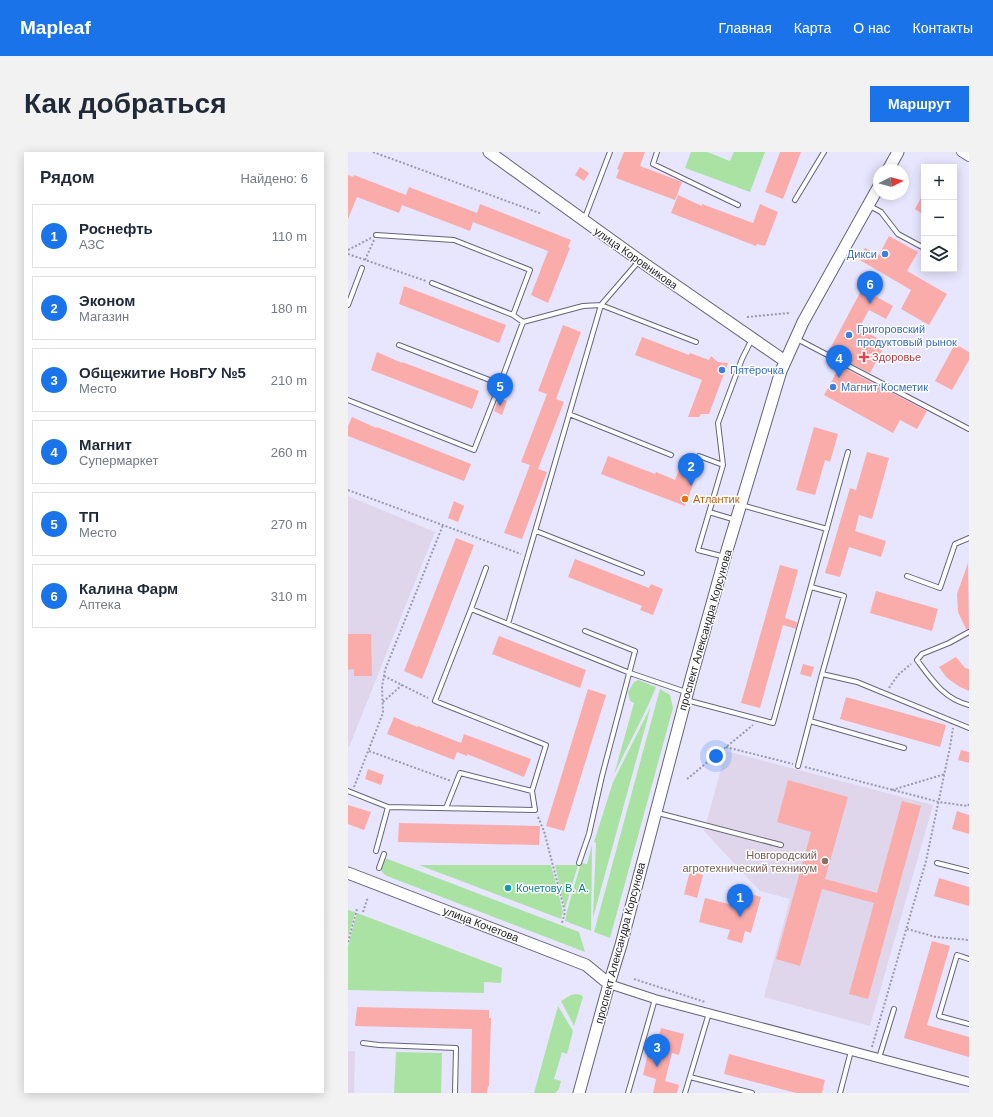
<!DOCTYPE html>
<html lang="ru">
<meta charset="utf-8">
<style>
body{margin:0;font-family:Arial,sans-serif;background:#f2f2f3;color:#1f2937}
.controls{position:absolute;right:12px;top:12px;display:grid;overflow:hidden;border-radius:0px;box-shadow:0 2px 10px #0003}
.controls button{width:36px;height:36px;display:grid;place-items:center;padding:0;border:0;border-bottom:1px solid #e0e1e3;background:#fff;color:#1f2937;font:20px sans-serif}
.compass{position:absolute;left:525px;top:12px;width:36px;height:36px;border-radius:50%;background:#fff;box-shadow:0 2px 10px #0003;rotate:84deg}
.you{position:absolute;left:368px;top:604px;width:14px;height:14px;margin:-10px;border:3px solid #fff;border-radius:50%;background:#1a73e8;box-shadow:0 0 0 6px #1a73e833}
.badge{display:grid;place-items:center;width:26px;height:26px;border-radius:50%;background:#1a73e8;color:#fff;font-size:13px;font-weight:700}
.pin{position:absolute;translate:-50% -33px;filter:drop-shadow(0 1px 2px #0008)}
.pin::after{content:'';position:absolute;top:21px;width:14px;height:12px;background:inherit;clip-path:polygon(0 0,100% 0,50% 100%)}
.list{margin:0;padding:0;list-style:none}
h2{display:flex;justify-content:space-between;align-items:center;height:52px;margin:0;padding:0 16px;font-size:17px}
h2 small{font-size:13px;font-weight:400;color:#747a83}
.list li{display:grid;grid-template-columns:26px 1fr auto;gap:12px;align-items:center;box-sizing:border-box;height:64px;margin:0 8px 8px;padding:0 8px;border:1px solid #e0e1e3;border-radius:0px}
.list b{display:block;font-size:15px;white-space:nowrap}
.list p{margin:0;font-size:13px;white-space:nowrap;color:#747a83}
.list em{font-size:13px;font-style:normal;color:#747a83}
.icon{flex:none;width:22px;height:22px;fill:none;stroke:currentColor;stroke-width:2;stroke-linecap:round;stroke-linejoin:round}
.map{position:relative;flex:none;width:621px;height:941px;overflow:hidden;border-radius:0px}
header{display:flex;align-items:center;gap:24px;box-sizing:border-box;height:56px;padding:0 20px;background:#1a73e8;color:#fff}
header strong{font-size:19px}
nav{display:flex;gap:22px;margin-inline-start:auto;font-size:14px}
.intro{display:flex;align-items:center;justify-content:space-between;box-sizing:border-box;height:96px;padding:0 24px}
h1{margin:0;font-size:28px}
.button{padding:10px 18px;border-radius:0px;background:#1a73e8;color:#fff;font-size:14px;font-weight:700}
main{display:flex;gap:24px;padding:0 24px}
aside{flex:1;background:#fff;border-radius:0px;box-shadow:0 2px 10px #0003}
.map>svg:first-child{display:block}
</style>
<header>
<strong>Mapleaf</strong>
<nav><a>Главная</a><a>Карта</a><a>О нас</a><a>Контакты</a></nav>
</header>
<div class="intro"><h1>Как добраться</h1><a class="button">Маршрут</a></div>
<main>
<aside>
<h2>Рядом<small>Найдено: 6</small></h2>
<ul class="list">
<li><span class="badge">1</span><div><b>Роснефть</b><p>АЗС</p></div><em>110 m</em></li>
<li><span class="badge">2</span><div><b>Эконом</b><p>Магазин</p></div><em>180 m</em></li>
<li><span class="badge">3</span><div><b>Общежитие НовГУ №5</b><p>Место</p></div><em>210 m</em></li>
<li><span class="badge">4</span><div><b>Магнит</b><p>Супермаркет</p></div><em>260 m</em></li>
<li><span class="badge">5</span><div><b>ТП</b><p>Место</p></div><em>270 m</em></li>
<li><span class="badge">6</span><div><b>Калина Фарм</b><p>Аптека</p></div><em>310 m</em></li>
</ul>
</aside>
<div class="map">
<svg width="621" height="941" viewBox="0 0 621 941">
<rect width="100%" height="100%" fill="#e8e5fe"/>
<path fill="#dfd6eb" d="M0,344L87,380L1,595H0Z
M378,599L585,653L522,874L416,845L442,747L412,739L356,679Z
M0,899H7L6,941H0Z"/>
<path fill="#a9e2a3" d="M343,0H359L382,9L386,0H417L402,40L337,16Z
M290,528L308,535C296,565 279,594 266,623L286,551L282,549L280,540L286,530Z
M312,537L322,543L325,556L262,786L246,780Z
M303,554L245,766L248,691L246,690L265,630Z
M244,693L243,779L217,769L219,759L233,711L239,712Z
M37,706L231,780L237,800L39,724C31,719 32,716 35,708Z
M71,713H203L215,760L213,767Z
M207,713H230L217,757Z
M0,758L7,760L0,785Z
M9,761L154,816L153,831L136,830V841L0,838V794Z
M228,842L233,843L235,845L226,874L213,849L223,843Z
M210,854L225,879L219,902L214,900L206,927L213,929L211,937L207,941H186Z
M48,900L94,901L93,941H46Z"/>
<path fill="#faacaa" d="M276,0H297L292,14L334,30L327,48L268,26L271,18L269,17Z
M432,0H453L435,47L417,40Z
M232,15L241,21L236,29L227,23Z
M0,23L5,25L6,23L58,43L61,35L129,61L132,52L223,88L220,95L222,96L200,151L183,143L200,99L125,70L122,79L54,53L51,61L9,45L0,67Z
M576,40V63L567,57Z
M330,43L354,54V52L405,71L412,52L430,60L417,94L409,92L408,94L323,61Z
M541,84L570,100L559,119L599,142L581,173L553,157L563,138L510,107L517,96L531,103Z
M56,134L158,173L151,191L51,152Z
M514,137L545,154L538,167L521,158L511,176L538,191L522,221L496,208L497,205L482,197Z
M215,173L233,180L208,247L216,250L190,317L199,320L174,387L156,381L182,313L173,310L199,242L190,239Z
M294,185L341,203L342,201L361,208L363,204L370,210L380,211L361,262H353L351,265H340L354,228L287,203Z
M607,192L621,200V208L604,238L587,229Z
M29,200L47,208L54,211V210L131,239L124,257L23,218Z
M492,214L579,259L569,277L552,268L545,281L476,243Z
M151,246L159,249L154,263L146,259Z
M4,265L28,276L29,275L123,312L116,329L0,284V274Z
M466,275L490,282L482,310L477,308L467,343L448,338Z
M519,300L541,306L524,367L511,363L507,379L538,389L533,405L501,395L492,425L477,421L502,336L508,338Z
M260,304L307,322L308,320L327,328L336,304L353,311L337,354L253,322Z
M106,349L116,354L110,370L100,366Z
M108,386L126,393L74,527L56,519Z
M227,407L301,436L303,432L315,437L305,463L292,458L294,454L220,425Z
M620,411L621,477H618L610,460L609,442Z
M432,413L450,418L437,466L449,470L448,477L435,473L412,556L393,551Z
M528,439L590,457L584,479L522,461Z
M0,482H23L24,524H6V517L0,518Z
M151,484L238,518L232,536L144,502Z
M608,505L617,516L621,517V539L612,535L599,526L591,515Z
M455,512L466,515L463,525L452,522Z
M240,537L258,543L216,679L198,674Z
M498,545L598,573L592,595L492,567Z
M46,565L69,575L70,574L113,591L116,582L183,607L176,625L119,602V604L109,600L106,608L39,582Z
M613,598L621,600V611L610,608Z
M20,617L36,623L33,633L17,627Z
M440,628L500,645L477,727L529,741L554,649L573,654L520,847L501,842L526,751L474,737L452,814L428,807L463,680L429,670Z
M0,653L23,660L16,678L0,672Z
M609,659L621,663V682L604,677Z
M51,671L192,674L191,693L50,690Z
M342,719L355,723L349,746L336,742Z
M591,726L621,735V754L586,744Z
M393,739L413,745L403,781L397,779L394,791L379,787L382,778L351,770L357,746L388,754Z
M584,789L602,794L579,873L621,885V905L556,886Z
M9,855L141,858V866H143L141,934H140L139,941H123L124,877L7,874Z
M313,876L336,882L331,903L324,901L317,929L331,933L329,941H305L308,927L295,923L300,901L306,903Z
M381,902L477,928L474,941H448L376,922Z"/>
<g fill="none" stroke-linecap="round" stroke-linejoin="round">
<defs>
<path id="lane" d="M309,0L305,12L390,53
M447,48L476,0
M520,53L533,60L550,82L576,96
M236,68L262,0
M28,83L106,88L182,118L165,163
M84,131L165,163L175,170L235,154L253,153L291,109
M0,153L14,116
M449,187L621,277
M51,193L152,232L175,170
M0,248L126,298L152,232
M221,262L323,303
M351,304L375,313
M393,353L479,377
M361,360L388,368
M188,379L294,421
M377,405L350,398L375,313L370,271L394,207L404,187
M559,424L592,436L607,392L621,386
M463,435L496,444L474,522
M123,457L138,416
M160,472L253,153L348,190
M621,480L601,491L574,502L569,508C584,528 596,547 621,553
M338,548L425,571L500,300
M462,569L556,596
M450,614L474,522L509,530L621,576
M0,639L40,655
M98,656L112,621L184,639
M310,661L433,693
M28,699L40,655L187,658L184,639L198,593L87,549L123,457L282,521L338,540
M231,711L241,682L254,624L287,499L237,479
M589,711L621,719
M31,716L36,702
M621,807L609,803L591,864L621,872
M15,891L31,893L108,896L107,941
M531,906L546,857
M342,925L404,941
M280,941L307,847
M337,941L361,861
M492,941L503,899"/>
<path id="street" d="M613,0L621,5
M261,832L307,847L621,930"/>
<path id="secondary" d="M141,0L291,108L437,209
M540,18L550,0
M0,721L238,813L261,832
M231,941L261,832L273,793L343,527L377,405L433,219L455,170L531,34"/>
</defs>
<use href="#lane" stroke="#656378" stroke-width="6"/>
<use href="#street" stroke="#656378" stroke-width="10"/>
<use href="#secondary" stroke="#656378" stroke-width="13"/>
<path stroke="#9c99ac" stroke-width="2" stroke-dasharray="2 2" stroke-linecap="butt" d="M25,0L194,62
M0,98L23,86
M0,102L78,129
M17,108L26,88
M399,165L441,161
M0,338L173,402
M36,524L80,546
M541,536L550,523L563,512
M35,550L54,533
M378,595L445,612
M21,599L103,629
M457,615L591,650L620,654L621,652
M339,627L405,573
M6,635L35,561L34,535L37,518L95,373
M544,638L597,622
M190,665L196,679L217,760L214,771
M15,760L20,745
M559,777L588,785L621,788
M0,790L9,757
M286,827L357,850
M524,895L578,709L602,595L605,576"/>
<use href="#lane" stroke="#fff" stroke-width="4"/>
<use href="#street" stroke="#fff" stroke-width="8"/>
<use href="#secondary" stroke="#fff" stroke-width="11"/>
</g>
<g fill="#3f7fe0" stroke="#fff" stroke-width="1.5">
<circle cx="537" cy="102" r="4"/>
<circle cx="501" cy="183" r="4"/>
<circle cx="374" cy="218" r="4"/>
<circle cx="485" cy="235" r="4"/>
</g>
<path fill="#e0444e" stroke="#fff" stroke-width="1.5" d="M514 199h4v4h4v4h-4v4h-4v-4h-4v-4h4z"/>
<circle fill="#e8710a" stroke="#fff" stroke-width="1.5" cx="337" cy="347" r="4"/>
<circle fill="#8d6e63" stroke="#fff" stroke-width="1.5" cx="477" cy="709" r="4"/>
<circle fill="#0f9aa8" stroke="#fff" stroke-width="1.5" cx="160" cy="736" r="4"/>
<g text-anchor="middle" dominant-baseline="central" stroke-width="3" stroke-linejoin="round" paint-order="stroke">
<g font-size="11" fill="#366cbe" stroke="#fff" text-anchor="start">
<text x="529" y="102" text-anchor="end">Дикси</text>
<text x="509" y="177">Григоровский<tspan x="509" dy="13">продуктовый рынок</tspan></text>
<text x="382" y="218">Пятёрочка</text>
<text x="493" y="235">Магнит Косметик</text>
</g>
<g font-size="11" fill="#23222b" stroke="#fff">
<text transform="translate(288 106) rotate(35)">улица Коровникова</text>
<text transform="translate(357 478) rotate(-74)">проспект Александра Корсунова</text>
<text transform="translate(133 772) rotate(21)">улица Кочетова</text>
<text transform="translate(272 791) rotate(-75)">проспект Александра Корсунова</text>
</g>
<g font-size="11" fill="#be3a42" stroke="#fff" text-anchor="start">
<text x="524" y="205">Здоровье</text>
</g>
<g font-size="11" fill="#c56008" stroke="#fff" text-anchor="start">
<text x="345" y="347">Атлантик</text>
</g>
<g font-size="11" fill="#785e54" stroke="#fff" text-anchor="end">
<text x="469" y="703">Новгородский<tspan x="469" dy="13">агротехнический техникум</tspan></text>
</g>
<g font-size="11" fill="#0d838f" stroke="#fff" text-anchor="start">
<text x="168" y="736">Кочетову В. А.</text>
</g>
</g>
</svg>
<div class="controls">
<button>+</button>
<button>−</button>
<button><svg class="icon" aria-label="layers" viewBox="0 0 24 24"><path d="M12 4l9 5-9 5-9-5zM3 14l9 5 9-5"/></svg></button>
</div>
<svg class="compass" viewBox="-18 -18 36 36"><path d="M0-13l5 13h-10z" fill="#e53935"/><path d="M0 13l5-13h-10z" fill="#747a83"/></svg>
<div class="you"></div>
<div class="pin badge" style="left:392px;top:765px">1</div>
<div class="pin badge" style="left:343px;top:334px">2</div>
<div class="pin badge" style="left:309px;top:915px">3</div>
<div class="pin badge" style="left:491px;top:226px">4</div>
<div class="pin badge" style="left:152px;top:254px">5</div>
<div class="pin badge" style="left:522px;top:152px">6</div>
</div>
</main>
